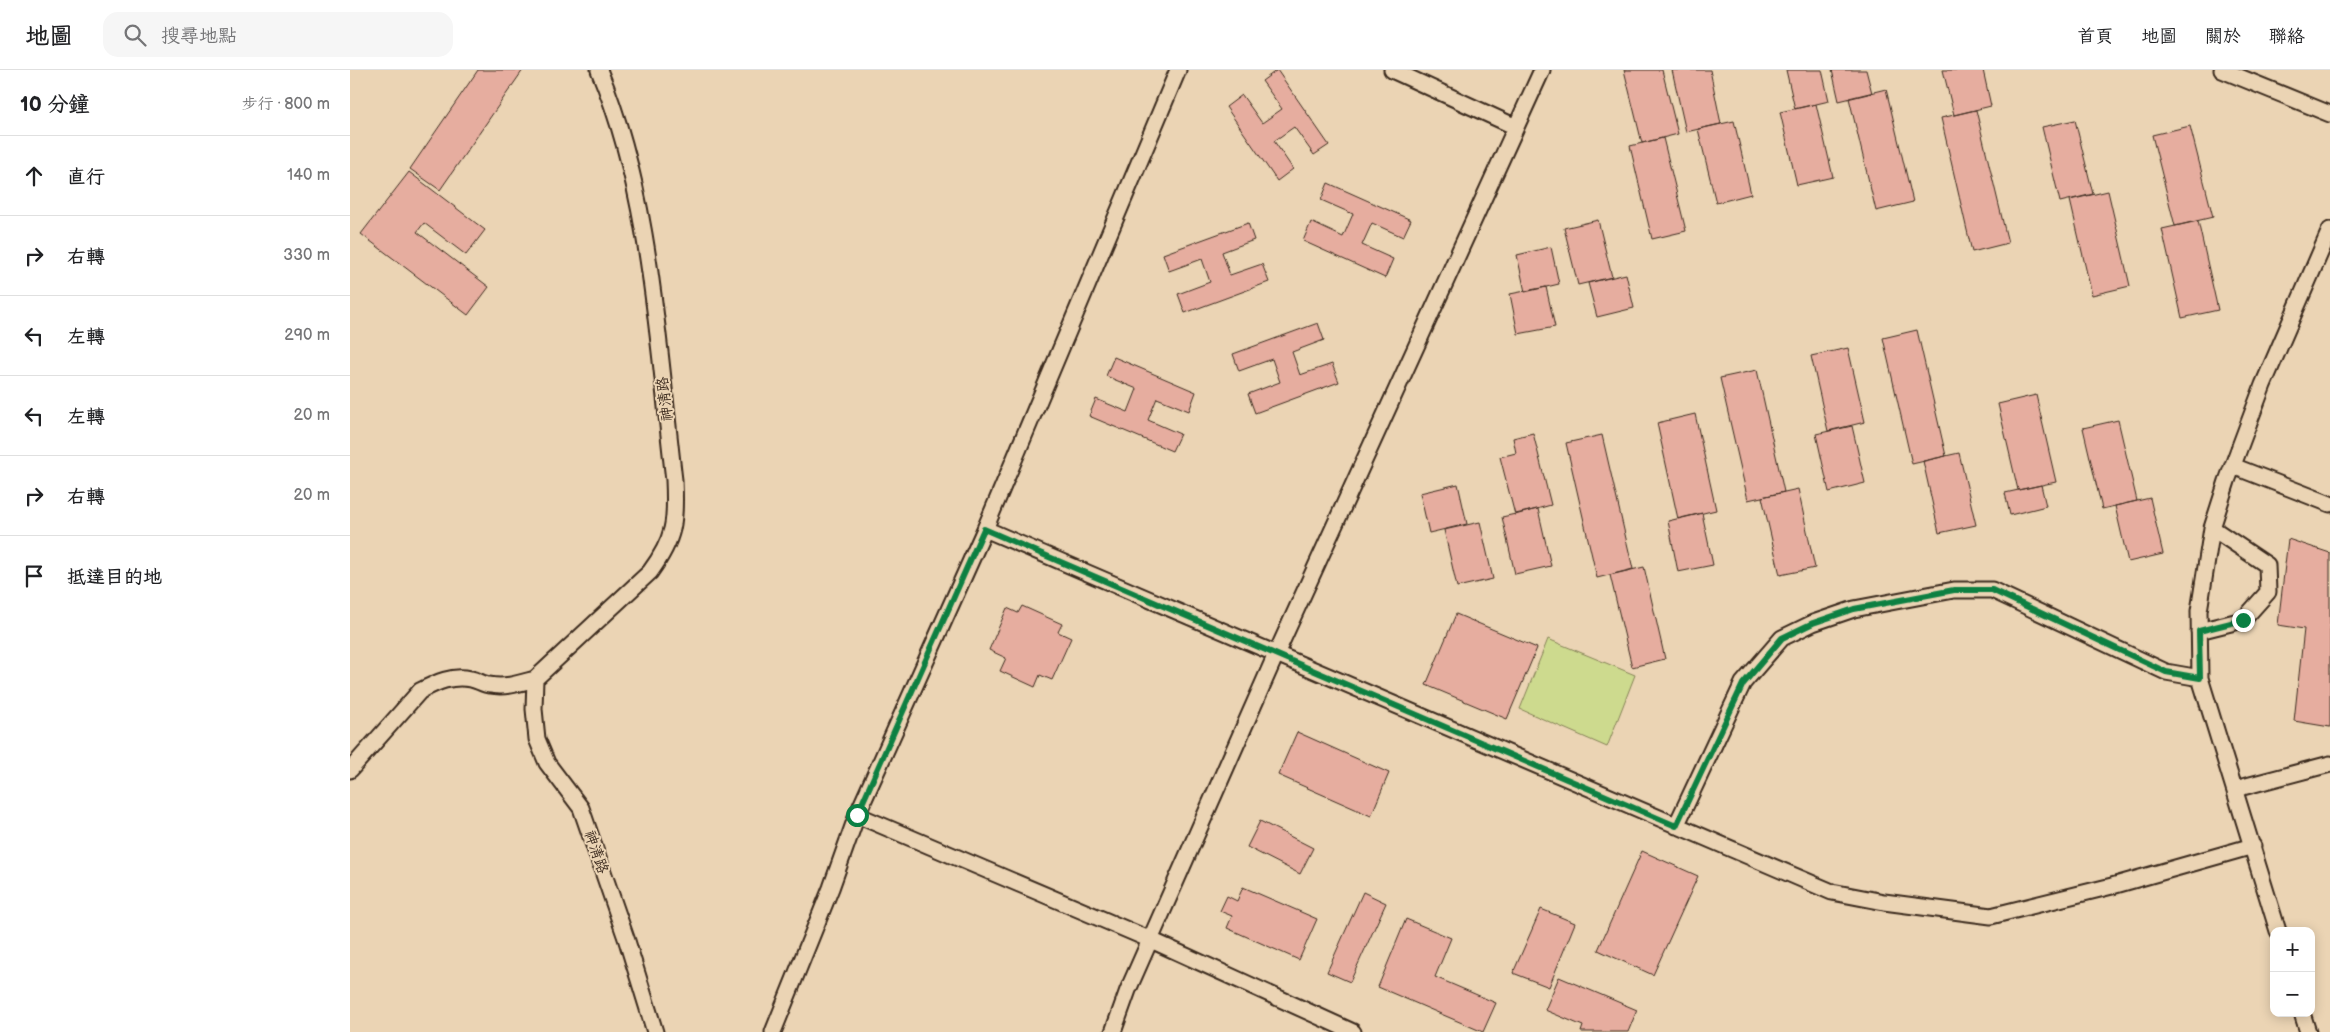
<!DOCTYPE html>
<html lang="zh-TW">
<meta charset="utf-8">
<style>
body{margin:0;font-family:"Balsamiq Sans","LXGW WenKai TC",sans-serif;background:#f6f6f6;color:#202124}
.controls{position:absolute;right:15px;bottom:15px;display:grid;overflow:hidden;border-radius:10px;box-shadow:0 2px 12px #0003}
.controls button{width:45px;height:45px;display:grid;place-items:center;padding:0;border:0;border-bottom:1px solid #e0e0e0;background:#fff;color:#202124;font:25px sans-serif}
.stop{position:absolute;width:15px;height:15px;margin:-11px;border:4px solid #0b8043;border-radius:50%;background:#fff}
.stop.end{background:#0b8043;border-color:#fff;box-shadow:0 1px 5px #0008}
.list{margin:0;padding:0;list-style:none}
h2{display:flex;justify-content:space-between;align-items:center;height:65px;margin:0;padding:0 20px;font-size:21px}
h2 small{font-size:16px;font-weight:400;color:#757577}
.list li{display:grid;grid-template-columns:32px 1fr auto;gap:15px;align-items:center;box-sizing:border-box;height:80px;padding:0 20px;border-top:1px solid #e0e0e0}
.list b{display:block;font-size:19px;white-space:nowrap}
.list em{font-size:16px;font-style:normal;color:#757577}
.icon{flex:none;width:28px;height:28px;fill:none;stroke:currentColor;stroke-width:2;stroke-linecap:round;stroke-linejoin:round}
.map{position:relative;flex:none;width:1980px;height:962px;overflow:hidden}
header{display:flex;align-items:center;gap:30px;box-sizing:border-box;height:70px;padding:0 25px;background:#fff;border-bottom:1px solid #e0e0e0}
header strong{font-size:24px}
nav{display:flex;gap:28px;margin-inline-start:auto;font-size:18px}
.search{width:350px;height:45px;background:#f6f6f6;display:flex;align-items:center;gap:12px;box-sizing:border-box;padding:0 18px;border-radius:15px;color:#757577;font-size:19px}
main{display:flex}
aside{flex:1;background:#fff}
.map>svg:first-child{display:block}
</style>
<header>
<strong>地圖</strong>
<div class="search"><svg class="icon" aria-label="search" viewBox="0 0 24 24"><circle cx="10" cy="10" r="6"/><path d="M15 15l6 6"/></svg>搜尋地點</div>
<nav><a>首頁</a><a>地圖</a><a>關於</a><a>聯絡</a></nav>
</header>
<main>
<aside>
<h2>10 分鐘<small>步行 · 800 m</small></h2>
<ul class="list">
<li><svg class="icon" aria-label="ahead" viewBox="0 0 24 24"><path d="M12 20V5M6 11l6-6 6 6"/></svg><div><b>直行</b></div><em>140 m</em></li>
<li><svg class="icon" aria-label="right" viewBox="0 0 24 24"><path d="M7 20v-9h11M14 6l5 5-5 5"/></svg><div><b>右轉</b></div><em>330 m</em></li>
<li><svg class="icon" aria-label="left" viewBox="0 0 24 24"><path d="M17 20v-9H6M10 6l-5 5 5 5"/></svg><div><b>左轉</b></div><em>290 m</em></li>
<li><svg class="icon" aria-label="left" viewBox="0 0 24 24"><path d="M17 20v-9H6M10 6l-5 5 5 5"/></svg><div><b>左轉</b></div><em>20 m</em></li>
<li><svg class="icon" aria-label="right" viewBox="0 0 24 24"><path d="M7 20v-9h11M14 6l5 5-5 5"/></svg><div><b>右轉</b></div><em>20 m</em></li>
<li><svg class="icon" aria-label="arrive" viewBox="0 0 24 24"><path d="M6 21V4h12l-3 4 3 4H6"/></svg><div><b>抵達目的地</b></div></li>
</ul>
</aside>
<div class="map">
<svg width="1980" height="962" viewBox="0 0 1980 962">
<rect width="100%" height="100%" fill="#ebd4b4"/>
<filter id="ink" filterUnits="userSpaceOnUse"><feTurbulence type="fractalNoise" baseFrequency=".02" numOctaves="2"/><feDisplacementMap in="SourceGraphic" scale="10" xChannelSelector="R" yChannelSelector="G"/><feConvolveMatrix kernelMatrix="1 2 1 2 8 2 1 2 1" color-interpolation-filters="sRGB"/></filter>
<g filter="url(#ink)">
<path fill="#cdda8e" stroke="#848256" d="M1198,569L1285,605L1257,677L1170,639Z"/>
<path fill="#e6ad9f" stroke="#3b2a1e" d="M128,0H173L90,120L60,99Z
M927,0L979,75L964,85L944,57L924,71L943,99L927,111L876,37L892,25L912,53L932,39L912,11Z
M1274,0H1312L1328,64L1292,73Z
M1322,0H1360L1371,54L1336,62Z
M1436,0H1472L1479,31L1445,39Z
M1482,0H1516L1522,23L1489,31Z
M1593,0H1633L1641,36L1604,45Z
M1536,19L1563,132L1526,141L1499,28Z
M1466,34L1483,107L1447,115L1430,42Z
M1626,40L1658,173L1622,182L1591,48Z
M1725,50L1743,124L1710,132L1692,57Z
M1384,51L1401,124L1366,133L1348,59Z
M1840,56L1863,147L1825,156L1802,65Z
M1313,68L1336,161L1302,169L1280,76Z
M59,102L135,160L116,185L74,153L67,162L139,217L118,245L11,164Z
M978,113L1061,150L1053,167L1022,153L1012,175L1043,189L1035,208L953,171L961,152L993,167L1003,144L971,130Z
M1758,121L1780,216L1742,225L1720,130Z
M1248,150L1262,207L1228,215L1214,158Z
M1848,151L1868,240L1832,248L1812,159Z
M898,153L904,170L872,182L880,205L912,194L919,212L835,243L828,224L860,212L852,189L819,201L813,184Z
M1201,177L1209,214L1175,222L1167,185Z
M1276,204L1284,238L1247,247L1238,213Z
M1196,217L1205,257L1168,264L1160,224Z
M968,253L974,270L942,282L950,305L982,294L989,312L905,343L898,324L930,312L922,289L889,301L883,284Z
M1567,260L1596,386L1562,394L1533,268Z
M1498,278L1515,352L1478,361L1461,286Z
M764,287L846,322L839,341L807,328L798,350L830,364L822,381L739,346L746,329L778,342L787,319L756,306Z
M1407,300L1434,422L1398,430L1370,308Z
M1686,325L1706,412L1668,420L1648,334Z
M1345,344L1366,440L1328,449L1307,353Z
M1768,350L1787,431L1752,439L1733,358Z
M1502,356L1515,413L1479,422L1466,364Z
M1183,363L1201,435L1165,445L1150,387L1166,383L1163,368Z
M1252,365L1283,499L1247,508L1216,373Z
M1609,383L1626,455L1589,463L1573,391Z
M1108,414L1117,454L1079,463L1070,423Z
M1691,415L1696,436L1660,445L1655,423Z
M1448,419L1465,498L1430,505L1412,427Z
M1800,428L1813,484L1778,492L1765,436Z
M1188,439L1201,496L1165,504L1152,447Z
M1352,443L1363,495L1328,502L1318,451Z
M1130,452L1143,509L1107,517L1094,460Z
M1938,469L1980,483V657L1944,651L1954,559L1928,555Z
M1294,497L1315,589L1282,597L1260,505Z
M672,536L712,554L708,562L721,568L702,610L690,605L685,617L650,601L656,588L639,580L657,538L668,543Z
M1106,544L1187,578L1157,649L1076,615Z
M947,662L1039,703L1021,746L928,705Z
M910,751L963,778L950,804L897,777Z
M1292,781L1348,806L1303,905L1248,880Z
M893,817L967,849L949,890L877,858L882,846L870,841L877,826L887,831Z
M1013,822L1036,833L1000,912L977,902Z
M1191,839L1225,853L1199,917L1163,903Z
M1056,849L1101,868L1085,907L1146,933L1133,962L1028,917Z
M1209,907L1287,940L1278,962H1231L1233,956L1195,940Z"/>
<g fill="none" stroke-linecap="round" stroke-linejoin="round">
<defs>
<path id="minor" d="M249,0C301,125 308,276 324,410C326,451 325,468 300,502L185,609L184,639L187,669L197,693L231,738L277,871L305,962
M1042,0L1166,57
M1872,0L1980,44
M1883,396L1980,434
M635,459L1482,822L1534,832L1641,846L1762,816L1903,776
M1849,561L1893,550L1918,522L1917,495L1862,458
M0,700L70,621C87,612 102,605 121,609C128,610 133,615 140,615C156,618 170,613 185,609
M1885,719L1980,694
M507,745L801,870L1003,962
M1326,756L1393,613L1432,568L1463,553L1504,539L1604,520H1642L1816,602L1850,608
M1928,861L1850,608L1849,541L1862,458L1877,411L1913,315L1980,160
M1952,943L1958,962
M423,962L481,818L507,745L635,459L828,0
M763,962L778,920L927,582L1192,0"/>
</defs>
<use href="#minor" stroke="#3b2a1e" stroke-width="19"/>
<use href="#minor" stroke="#ebd4b4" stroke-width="15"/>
</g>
</g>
<g fill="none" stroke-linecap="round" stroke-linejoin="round" filter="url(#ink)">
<path stroke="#0b8043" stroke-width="6" d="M507,745L634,459L1326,756L1393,614L1432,568L1463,553L1504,539L1604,520H1642L1816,602L1850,608L1849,561L1893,550"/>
</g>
<g text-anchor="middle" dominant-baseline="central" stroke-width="4" stroke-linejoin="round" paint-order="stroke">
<g font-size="15" fill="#3b2a1e" stroke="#ebd4b4">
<text transform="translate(315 329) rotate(-97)">神清路</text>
<text transform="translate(246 782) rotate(71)">神清路</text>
</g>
</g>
</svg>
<div class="controls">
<button>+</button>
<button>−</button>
</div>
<div class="stop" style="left:507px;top:745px"></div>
<div class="stop end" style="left:1893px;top:550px"></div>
</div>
</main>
